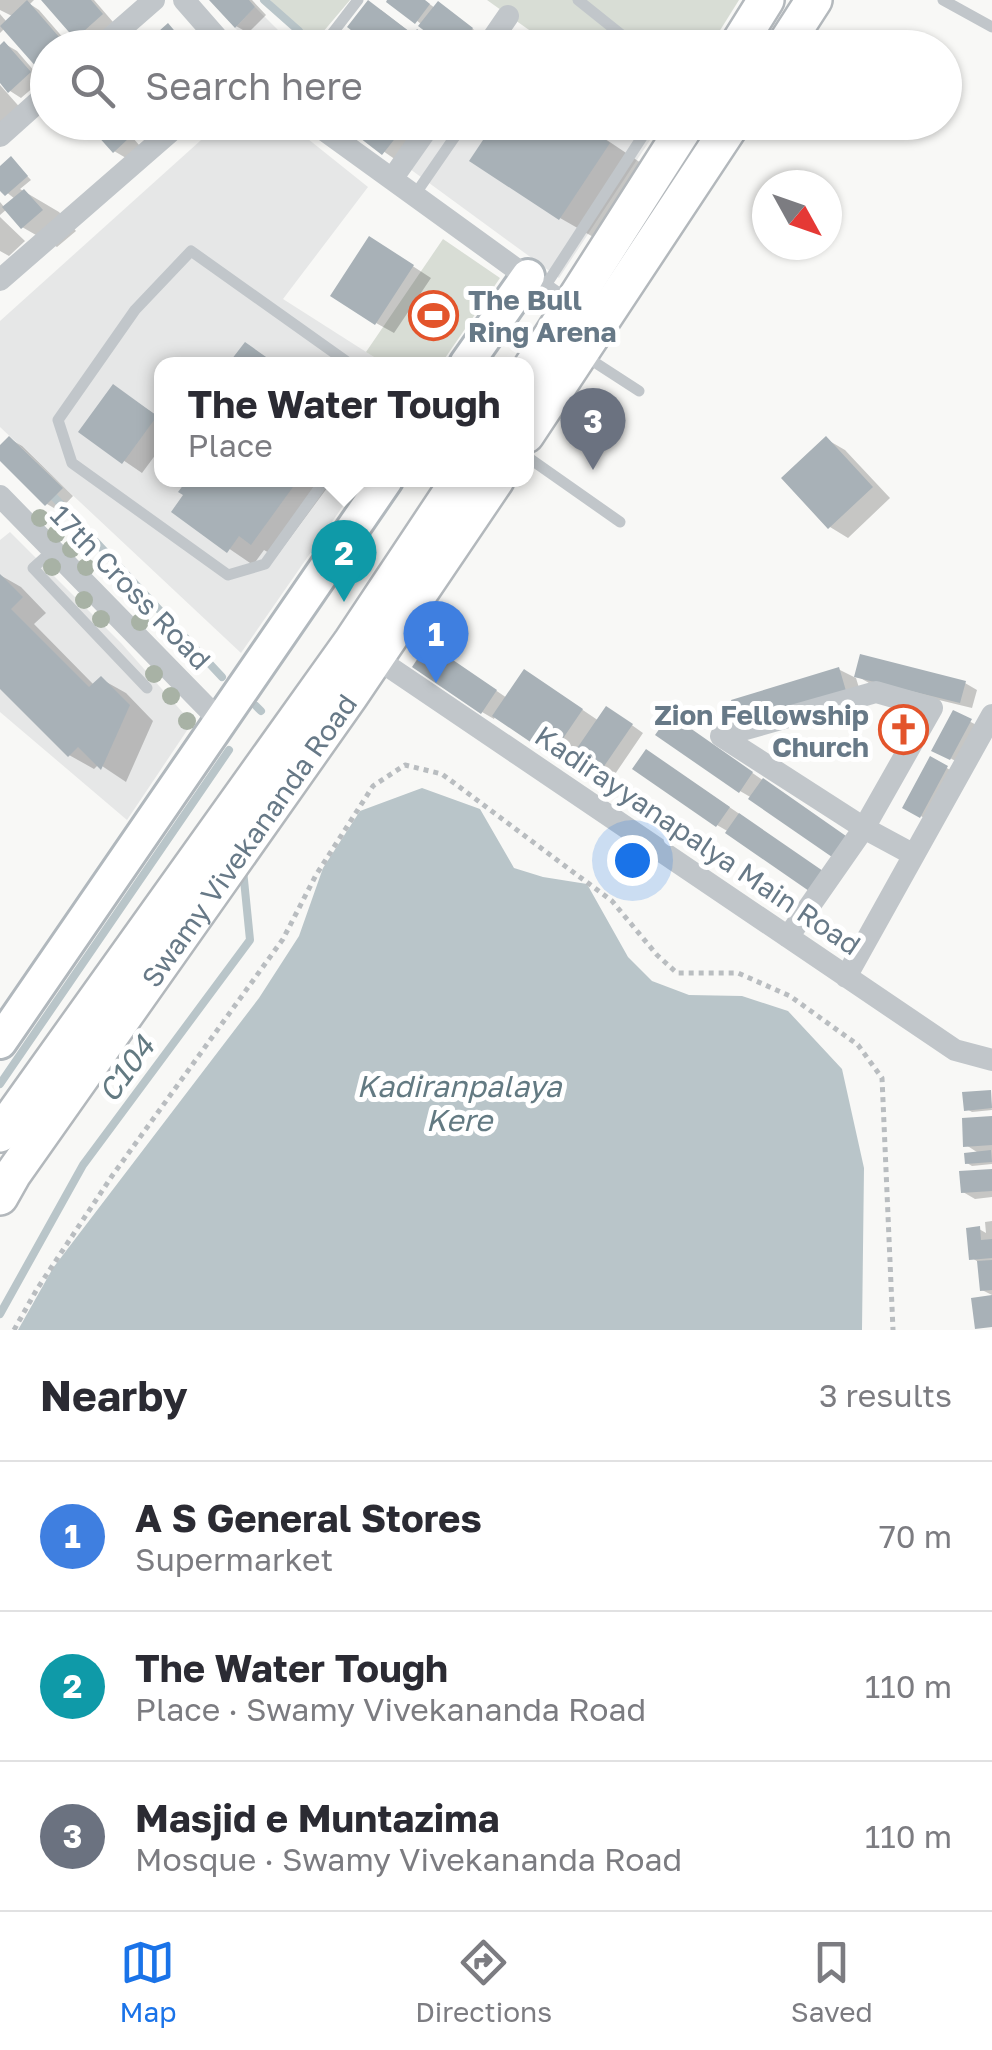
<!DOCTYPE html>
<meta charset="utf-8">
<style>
body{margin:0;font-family:"Golos Text",sans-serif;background:#f7f7f7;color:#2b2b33}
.compass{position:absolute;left:752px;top:170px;width:90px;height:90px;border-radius:50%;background:#fff;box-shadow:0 2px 8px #0004;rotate:130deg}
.you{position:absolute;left:632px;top:860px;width:35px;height:35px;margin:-25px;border:8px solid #fff;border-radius:50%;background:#1a73e8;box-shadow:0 0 0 15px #1a73e833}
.badge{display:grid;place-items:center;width:65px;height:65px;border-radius:50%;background:#1a73e8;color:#fff;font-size:32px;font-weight:700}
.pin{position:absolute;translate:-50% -82px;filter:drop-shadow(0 2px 5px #0008)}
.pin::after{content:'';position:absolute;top:52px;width:35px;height:30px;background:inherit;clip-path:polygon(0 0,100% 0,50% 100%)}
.popup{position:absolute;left:154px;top:357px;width:380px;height:130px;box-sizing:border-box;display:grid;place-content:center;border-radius:20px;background:#fff;filter:drop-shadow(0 2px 8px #0005);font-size:32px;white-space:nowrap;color:#7c7c81}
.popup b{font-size:38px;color:#2b2b33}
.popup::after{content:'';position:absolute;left:50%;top:100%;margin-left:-20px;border:20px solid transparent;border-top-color:#fff}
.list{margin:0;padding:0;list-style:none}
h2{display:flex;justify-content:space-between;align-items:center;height:130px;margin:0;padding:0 40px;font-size:42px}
h2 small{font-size:32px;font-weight:400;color:#7c7c81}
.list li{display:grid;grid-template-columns:65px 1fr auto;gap:30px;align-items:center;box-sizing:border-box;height:150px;padding:0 40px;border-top:2px solid #e1e1e2}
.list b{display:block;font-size:38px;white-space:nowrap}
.list p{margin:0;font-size:32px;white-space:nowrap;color:#7c7c81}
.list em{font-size:32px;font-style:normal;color:#7c7c81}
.icon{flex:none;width:55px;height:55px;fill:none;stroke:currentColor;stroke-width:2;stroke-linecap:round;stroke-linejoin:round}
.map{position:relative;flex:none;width:992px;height:1330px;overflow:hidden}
.search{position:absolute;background:#fff;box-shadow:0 2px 8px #0004;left:30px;right:30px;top:30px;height:110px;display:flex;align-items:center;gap:25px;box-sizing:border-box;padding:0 35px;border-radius:55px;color:#7c7c81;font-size:38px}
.sheet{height:580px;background:#fff}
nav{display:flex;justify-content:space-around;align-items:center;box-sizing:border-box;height:140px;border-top:2px solid #e1e1e2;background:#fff;font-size:28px;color:#7c7c81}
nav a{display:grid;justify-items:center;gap:5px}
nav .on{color:#1a73e8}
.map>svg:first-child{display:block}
</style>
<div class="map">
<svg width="992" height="1330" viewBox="0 0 992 1330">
<rect width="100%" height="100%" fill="#f8f8f6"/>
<path fill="#e6e7e7" d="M255,7L295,47H254L235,28Z
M656,122L660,125L559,278L410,169L445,123Z
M220,123H288L368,187L283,299L385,364H162V480H361L241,653L0,427V321Z
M10,532L121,643L192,723L127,820L0,712V540Z"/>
<path fill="#d8ddd5" d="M270,0H350L312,45Z
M487,0H739L709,48L553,47Z
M443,239L500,278L441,364H385L366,352Z"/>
<path fill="#b9c5c9" d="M422,788L480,809L514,868L543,877L587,884L628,957L652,981L689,995L742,996L788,1011L842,1069L864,1168L862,1330H18L53,1268L259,998L299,936L323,868L360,811Z"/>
<path fill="#0003" d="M0,0H34L30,4L39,10L72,48H48V72L39,67L5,28L0,33V14L6,21L12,16L0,10Z
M47,0H94L113,22L88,44L76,37Z
M212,0H252L266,15L248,33L236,26Z
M391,0H424L435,8L450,11L483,37L475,48H451Z
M381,10L415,36L430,39L440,48H378Z
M350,35L362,42L369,48H340Z
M5,44L17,51L42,80L21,98L7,89L0,80V48Z
M0,85L32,121L0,137Z
M113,122H134L126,130L140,146L126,158L114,151Z
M349,122H422L396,160L350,128L353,124Z
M580,122L644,165L595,238L560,218Z
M11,159L31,180L20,189L59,212L76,231L57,247L22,227L7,209L0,215V202L5,208L15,199L0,187V169Z
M0,217L25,241L9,256L0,251Z
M388,250L431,278L394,333L376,323Z
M114,387L162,419V446L142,473L82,432Z
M10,439L22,446L73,496L59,511L47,504L0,458V449Z
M826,439L845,450L890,498L848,538L830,527Z
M190,480H333L276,557L264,550L253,565L174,511L187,495L182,491Z
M0,575L21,587L46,613L34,624L94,685L101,679L126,693L153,721L126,782L99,764L94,769L69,755L0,686Z
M441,653L507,698L543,683L599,721L619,716L643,733L611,780L576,757L571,764L496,715L494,719L482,712Z
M838,669L856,678L863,701L759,733Z
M857,676L965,683L977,690L972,708L869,683Z
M954,713L982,728L963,765L935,750Z
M682,724L764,781L752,798L740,791Z
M659,759L741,815L729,832L717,825Z
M931,759L959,775L933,823L905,807Z
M990,1092L992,1110L972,1112L967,1109Z
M992,1119V1164L972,1166L967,1163L980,1154L966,1145Z
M992,1171V1197L975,1199L963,1192Z
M992,1221V1295L982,1290L980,1263L972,1258L979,1229L986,1233L985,1222Z"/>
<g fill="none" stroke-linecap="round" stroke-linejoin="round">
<path stroke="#b9c5c9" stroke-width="8" d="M264,0L299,31
M54,497L222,677
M256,706L261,711
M0,1084L229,750
M0,1314L83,1165L250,940L243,870"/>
</g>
<path fill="#a8b1b7" d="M27,0L66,45L48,48V60L38,69L0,26Z
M41,0H91L103,14L75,39Z
M209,0H249L255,7L235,28Z
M368,0L410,32L398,48H374L347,27Z
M387,0H425L430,4L415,24L386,2Z
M438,1L473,28L458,48H447L418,26Z
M168,23L189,48H140Z
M417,29L441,48H403Z
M4,41L31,72L8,93L0,83V45Z
M109,122H116L129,138L113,153L96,134Z
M351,122H408L382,155L347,128Z
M495,122H580L610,143L559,220L469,161Z
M11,156L28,176L5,196L0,191V166Z
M24,189L43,210L21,229L2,207Z
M369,236L414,265L375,325L330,296Z
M245,342L276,364H228Z
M113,384L157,416L122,464L78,432Z
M9,436L63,488L45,506L0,461V445Z
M826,436L873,487L828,529L781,478Z
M187,480H298L251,545L239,536L227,553L171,512L183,495L178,492Z
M0,574L23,597L11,609L89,687L101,676L130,705L101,770L78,747L68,757L0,689Z
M428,643L497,690L481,714L412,667Z
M860,654L966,681L960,703L854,677Z
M839,667L846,691L738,724L731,700Z
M524,669L583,709L551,756L492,716Z
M606,706L633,724L598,775L571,757Z
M953,710L972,719L950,760L931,751Z
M670,714L753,772L739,793L655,735Z
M646,749L730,807L716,827L632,769Z
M930,756L948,766L920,818L902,808Z
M763,778L846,836L832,857L748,799Z
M739,813L823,871L809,891L725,833Z
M991,1090L992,1108L964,1111L962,1092Z
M992,1116V1145L963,1147L962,1118Z
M991,1150L992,1162L965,1164L964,1153Z
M992,1169V1191L961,1193L959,1171Z
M980,1226L981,1240L992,1239V1258L969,1260L966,1228Z
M992,1260V1290L980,1291L977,1261Z
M992,1295V1327L975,1329L971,1298Z"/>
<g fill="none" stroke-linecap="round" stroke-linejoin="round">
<defs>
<path id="secondary" d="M466,364L528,276
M0,1042L386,480"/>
<g id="primary">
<path d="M736,48L766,0"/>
<path d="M783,48L814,0"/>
<path d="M526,376L688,122"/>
<path d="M526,435L733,122"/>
<path d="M0,1134L352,641L459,480"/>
<path id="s1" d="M0,1197L13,1174L350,696L496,480"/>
</g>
</defs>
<use href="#secondary" stroke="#b1b8bd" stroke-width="38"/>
<use href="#primary" stroke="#b3b8bc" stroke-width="40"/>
<path stroke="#b9bdc0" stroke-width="5" stroke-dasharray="5 5" stroke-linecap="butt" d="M14,1330L37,1289L112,1176L283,939L316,875L373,786L405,765L442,774L612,901L657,955L677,973H738L790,996L858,1045L882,1078L893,1330"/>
<path stroke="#c1c6ca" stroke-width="11" d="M578,0L638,48
M943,0L992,27
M321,48L358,0
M517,48L524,37L537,48
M414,196L465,122
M544,288L646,131L635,122
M585,356L639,391
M526,456L620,522
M325,480L265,564L228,575L72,463L58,420L135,310L191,251L350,364
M53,550L33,568L147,688"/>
<path stroke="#c1c6ca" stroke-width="22" d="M184,0L226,48
M99,48L154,0
M486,48L508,16
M313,122L570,308
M0,136L48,93
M392,179L432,122
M0,280L170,132L174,122
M0,496L219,720
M376,658L955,1050L992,1060
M788,937L864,828L932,708L876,692L721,736L864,828L914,855
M846,977L992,715"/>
<use href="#secondary" stroke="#fff" stroke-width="32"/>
<use href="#primary" stroke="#fff" stroke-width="35"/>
</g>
<g fill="#a8b2a5">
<circle cx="40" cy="518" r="9"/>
<circle cx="56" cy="534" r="9"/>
<circle cx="71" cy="549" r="9"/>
<circle cx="52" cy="567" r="9"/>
<circle cx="86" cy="567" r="9"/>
<circle cx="84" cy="600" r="9"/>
<circle cx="101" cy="619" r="9"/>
<circle cx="140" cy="622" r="9"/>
<circle cx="154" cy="674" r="9"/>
<circle cx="171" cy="696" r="9"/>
<circle cx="187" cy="721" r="9"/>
</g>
<defs>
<symbol id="stadium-ring" viewBox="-11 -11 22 22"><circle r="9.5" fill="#fff" stroke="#e3542b" stroke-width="1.5"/><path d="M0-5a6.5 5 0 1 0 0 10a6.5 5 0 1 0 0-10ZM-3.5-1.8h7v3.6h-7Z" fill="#e3542b"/></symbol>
<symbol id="church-ring" viewBox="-11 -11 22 22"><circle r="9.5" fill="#fff" stroke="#e3542b" stroke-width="1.5"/><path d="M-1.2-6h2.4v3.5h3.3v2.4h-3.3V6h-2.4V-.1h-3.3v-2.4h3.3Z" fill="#e3542b"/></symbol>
</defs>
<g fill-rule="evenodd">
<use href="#stadium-ring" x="406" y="288" width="55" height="55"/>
<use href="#church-ring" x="876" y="702" width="55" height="55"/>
</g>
<g text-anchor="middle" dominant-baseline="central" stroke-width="10" stroke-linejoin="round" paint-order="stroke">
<g font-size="28" font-weight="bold" fill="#677987" stroke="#fff" text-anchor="start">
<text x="468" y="299">The Bull<tspan x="468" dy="32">Ring Arena</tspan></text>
<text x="869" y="714" text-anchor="end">Zion Fellowship<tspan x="869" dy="32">Church</tspan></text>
</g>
<g font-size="28" fill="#677987" stroke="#fff">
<text transform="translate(131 587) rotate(46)">17th Cross Road</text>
<text stroke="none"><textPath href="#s1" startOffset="435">Swamy Vivekananda Road</textPath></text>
<text transform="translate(698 840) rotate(34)">Kadirayyanapalya Main Road</text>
</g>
<g font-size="30" font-style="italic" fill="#637a82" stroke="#fff">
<text transform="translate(126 1069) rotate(-54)">C104</text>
<text x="459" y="1086">Kadiranpalaya<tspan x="459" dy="34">Kere</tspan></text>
</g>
</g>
</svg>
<svg class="compass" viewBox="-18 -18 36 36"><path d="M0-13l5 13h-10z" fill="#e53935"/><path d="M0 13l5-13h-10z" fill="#7c7c81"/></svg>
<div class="you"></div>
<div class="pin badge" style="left:436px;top:683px;background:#3f7fe0">1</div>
<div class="pin badge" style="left:344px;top:602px;background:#0f9aa8">2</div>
<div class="popup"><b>The Water Tough</b>Place</div>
<div class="pin badge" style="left:593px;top:470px;background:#6b7280">3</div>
<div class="search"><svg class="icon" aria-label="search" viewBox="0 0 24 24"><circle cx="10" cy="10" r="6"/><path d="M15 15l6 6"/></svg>Search here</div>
</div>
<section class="sheet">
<h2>Nearby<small>3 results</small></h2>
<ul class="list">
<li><span class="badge" style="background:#3f7fe0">1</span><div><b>A S General Stores</b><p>Supermarket</p></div><em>70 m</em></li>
<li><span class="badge" style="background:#0f9aa8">2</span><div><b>The Water Tough</b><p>Place · Swamy Vivekananda Road</p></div><em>110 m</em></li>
<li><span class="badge" style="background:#6b7280">3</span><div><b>Masjid e Muntazima</b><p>Mosque · Swamy Vivekananda Road</p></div><em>110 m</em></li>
</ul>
</section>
<nav>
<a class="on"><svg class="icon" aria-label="map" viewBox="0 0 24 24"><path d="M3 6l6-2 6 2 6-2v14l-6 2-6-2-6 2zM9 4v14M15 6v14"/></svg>Map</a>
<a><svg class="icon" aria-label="directions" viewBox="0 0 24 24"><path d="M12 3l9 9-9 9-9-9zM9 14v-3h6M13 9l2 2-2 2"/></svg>Directions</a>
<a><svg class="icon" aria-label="saved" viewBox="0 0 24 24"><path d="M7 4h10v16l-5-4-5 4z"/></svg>Saved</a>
</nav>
